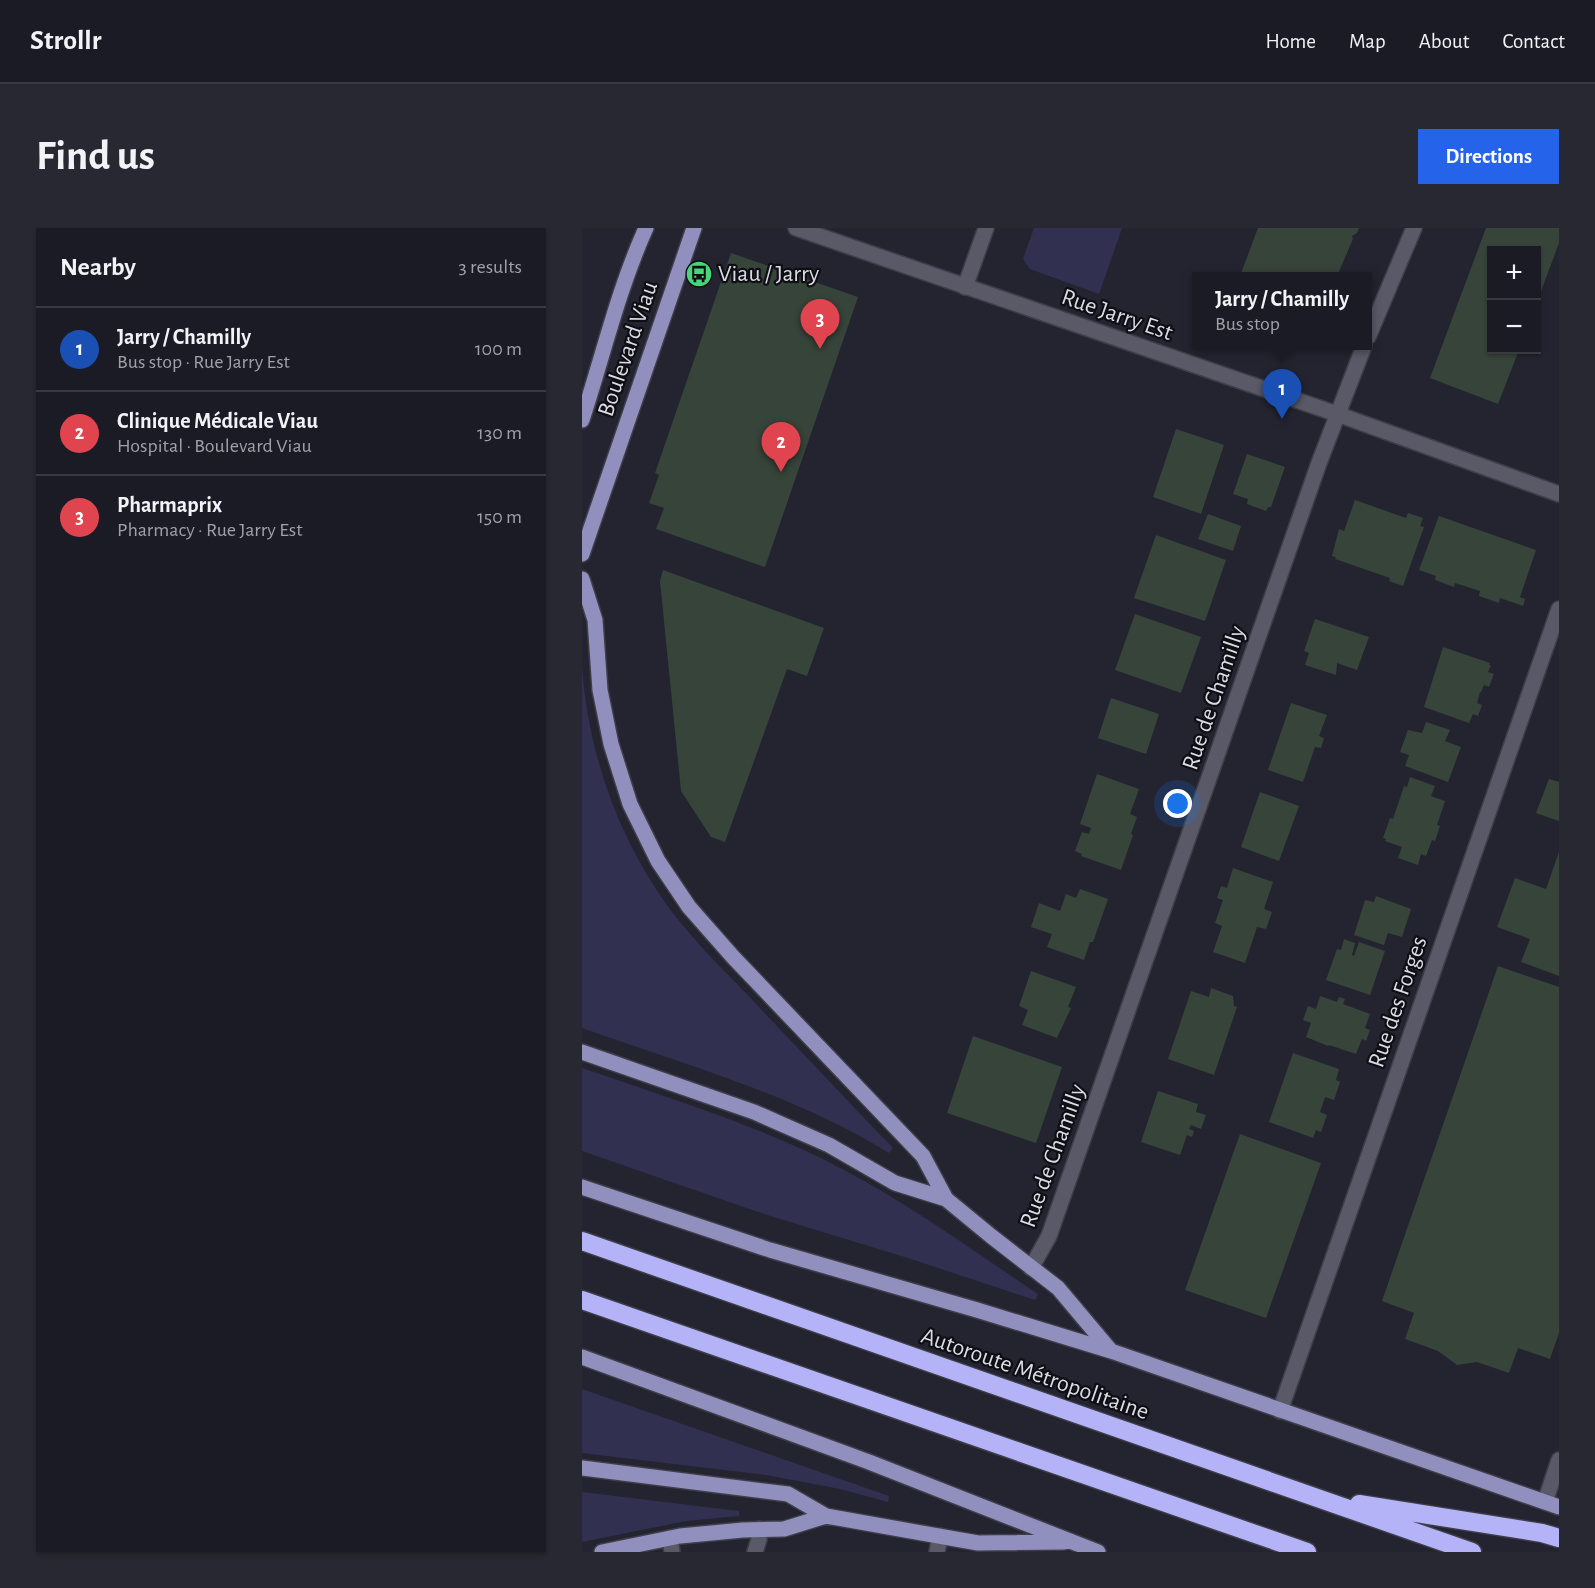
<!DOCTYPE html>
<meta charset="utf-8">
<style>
body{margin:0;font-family:"Alegreya Sans",sans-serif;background:#282832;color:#f1f3f6}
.controls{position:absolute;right:18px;top:18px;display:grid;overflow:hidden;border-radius:0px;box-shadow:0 2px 4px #0004}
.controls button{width:54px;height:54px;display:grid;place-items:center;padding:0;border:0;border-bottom:2px solid #393942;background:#1b1b25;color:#f1f3f6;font:30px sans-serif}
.you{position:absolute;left:596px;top:576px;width:21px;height:21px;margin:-15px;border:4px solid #fff;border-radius:50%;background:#1a73e8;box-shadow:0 0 0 9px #1a73e833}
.badge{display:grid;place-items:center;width:39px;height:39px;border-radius:50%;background:#2563eb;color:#fff;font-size:20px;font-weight:700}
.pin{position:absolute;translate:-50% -50px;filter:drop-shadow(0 2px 3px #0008)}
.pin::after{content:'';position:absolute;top:32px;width:21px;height:18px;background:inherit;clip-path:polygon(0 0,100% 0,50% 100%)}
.popup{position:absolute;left:610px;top:44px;width:180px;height:78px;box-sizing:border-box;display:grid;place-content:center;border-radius:0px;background:#1b1b25;filter:drop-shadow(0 2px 4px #0005);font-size:20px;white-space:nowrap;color:#a0a1a7}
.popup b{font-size:22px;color:#f1f3f6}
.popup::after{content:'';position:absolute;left:50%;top:100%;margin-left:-12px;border:12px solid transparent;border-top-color:#1b1b25}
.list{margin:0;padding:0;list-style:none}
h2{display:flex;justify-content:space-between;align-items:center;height:78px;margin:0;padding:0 24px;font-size:26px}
h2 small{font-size:20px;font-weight:400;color:#a0a1a7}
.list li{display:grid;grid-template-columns:39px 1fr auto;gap:18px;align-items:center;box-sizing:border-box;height:84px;padding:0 24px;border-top:2px solid #393942}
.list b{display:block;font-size:22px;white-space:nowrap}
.list p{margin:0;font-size:20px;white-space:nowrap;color:#a0a1a7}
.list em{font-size:20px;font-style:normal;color:#a0a1a7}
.map{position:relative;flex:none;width:977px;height:1324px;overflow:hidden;border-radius:0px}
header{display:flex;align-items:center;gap:36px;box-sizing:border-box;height:84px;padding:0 30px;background:#1b1b25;border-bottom:2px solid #393942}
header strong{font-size:28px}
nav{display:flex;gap:33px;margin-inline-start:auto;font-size:21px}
.intro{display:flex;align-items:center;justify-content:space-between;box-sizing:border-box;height:144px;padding:0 36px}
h1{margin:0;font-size:42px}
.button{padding:15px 27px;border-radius:0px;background:#2563eb;color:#fff;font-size:21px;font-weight:700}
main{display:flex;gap:36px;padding:0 36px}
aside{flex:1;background:#1b1b25;border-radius:0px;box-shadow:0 2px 4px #0004}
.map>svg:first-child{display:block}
</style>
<header>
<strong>Strollr</strong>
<nav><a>Home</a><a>Map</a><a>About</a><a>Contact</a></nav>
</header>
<div class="intro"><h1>Find us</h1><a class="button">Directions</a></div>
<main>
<aside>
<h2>Nearby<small>3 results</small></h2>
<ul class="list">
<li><span class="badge" style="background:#1a4fb4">1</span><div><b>Jarry / Chamilly</b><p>Bus stop · Rue Jarry Est</p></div><em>100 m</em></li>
<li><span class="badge" style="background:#e0444e">2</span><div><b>Clinique Médicale Viau</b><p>Hospital · Boulevard Viau</p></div><em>130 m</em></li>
<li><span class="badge" style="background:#e0444e">3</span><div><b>Pharmaprix</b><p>Pharmacy · Rue Jarry Est</p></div><em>150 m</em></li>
</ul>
</aside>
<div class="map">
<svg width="977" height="1324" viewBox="0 0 977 1324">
<rect width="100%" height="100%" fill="#242431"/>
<path fill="#313050" d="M452,0H540L517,66L448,41L441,31Z
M0,438C6,525 36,610 87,680C113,715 146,746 176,778C221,826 266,873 311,920L307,925C213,867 104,837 0,800Z
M0,840C89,871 180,898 264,943C330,978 393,1024 456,1066L453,1072L329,1031L182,986L0,923Z
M0,1161L307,1268L306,1274L258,1261L184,1247L0,1225Z
M0,1264L157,1283V1288L104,1293L0,1314Z"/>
<path fill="#37443a" d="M676,0H777L775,5L770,8L771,11L755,48H658Z
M904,0H977V15L955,74L954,22H909V122H937L916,176L848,150Z
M149,25L276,69L183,339L74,301L82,280L67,275L77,247L73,245Z
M594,201L642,217L619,286L571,269Z
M665,226L703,239L689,279H686L684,283L665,276L666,271L651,266Z
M773,272L824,290L826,285L841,290L838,298L842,299L821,358L807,353L808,350L753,331L754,329L750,328L757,301L762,303Z
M626,286L659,298L651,323L616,311Z
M857,288L954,322L938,369L943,371L941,378L918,370L917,375L897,368L898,363L873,355L872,359L853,352L854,348L837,342Z
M574,307L644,332L623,393L552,370Z
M81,342L242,400L225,448L205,441L143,614L129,609L99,563L78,353Z
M553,386L619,409L599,465L533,442Z
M733,391L787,409L775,442L755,435L754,447L723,437L727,425L722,423Z
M861,419L908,435L907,437H909L906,444L912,446L907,459L902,457L899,464H898L895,475L900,477L896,488L891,486L887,495L842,479Z
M529,470L577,486L564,526L516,510Z
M709,475L745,487L737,508L742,510L739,520L733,519L721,554L686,542Z
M844,494L868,502L863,513L879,519L866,554L823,538L827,527L818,524L826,502L840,505Z
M515,546L557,561L548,586L555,589L549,606L551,607L539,642L499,628L500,626L493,623L500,604L507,606L509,600L498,596Z
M828,549L853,558L849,568L863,573L855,597L858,598L853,613L850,612L844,628L839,626L836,637L816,630L820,619L803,613L804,611L801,610L808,590L811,591L822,558L825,559Z
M967,551L977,554V593L954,585Z
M678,564L717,578L697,633L659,619Z
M977,624V748L939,734L948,711L915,699L933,650L964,661Z
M651,640L691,654L682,681L690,684L684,701L675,699L663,735L631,724L640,698L633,695L641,672L635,670L639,658L645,660Z
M498,661L526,671L511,714H508L502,732L465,719L470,706L449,699L457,675L478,683L484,666L494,670Z
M794,668L829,681L820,709L806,705L802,717L772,707L783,672L792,674Z
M762,711L773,715L770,727L772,728L777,714L803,723L788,767L744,752L755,721L759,722Z
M916,738L977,759V1105L968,1131L936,1120L927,1145L895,1134L875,1137L856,1123L823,1111L832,1085L800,1073Z
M449,743L494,759L486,779L489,780L475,810L440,797L446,782L437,778Z
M629,760L651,768L652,778L655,779L632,847L586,831L609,763L627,769Z
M738,768L755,774L757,769L763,771L761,776L788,786L783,800L788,802L784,813L780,811L774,826L747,817L746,818L724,809L729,795L721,792L726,778L734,781Z
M391,808L480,839L454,915L365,885Z
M711,825L757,841L754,852L758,854L752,872L743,869L738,884L745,887L739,904L734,902L731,910L687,894Z
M576,863L616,876L614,884L624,887L619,901L609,897L607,901L612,903L610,909L605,907L598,927L559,914Z
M658,906L739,935L684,1090L603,1062Z"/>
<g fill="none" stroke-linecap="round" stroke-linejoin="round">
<defs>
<path id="minor" d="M214,0L755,186L977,266
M383,59L404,0
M786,109L832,0
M449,1040L467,1008L737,235L782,118
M698,1183L977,381
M963,1274L977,1232
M88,1310L90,1324
M173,1324L177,1311V1301
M355,1324L358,1308"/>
<path id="major" d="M0,192C21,128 36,62 64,0
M0,326L112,0
M0,351L13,392L18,462L29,516L48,576L76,633L107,679L151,729L341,928L364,971
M0,824L172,884L247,917L313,955L364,971L409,1008L476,1060L529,1123
M0,959L188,1022L395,1082L529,1123L977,1279
M0,1129L287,1234L516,1324
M0,1240L206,1266L244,1288L396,1315L482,1314
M20,1324L98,1308L161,1302L202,1301L244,1288"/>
<path id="highway" d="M0,1013L890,1324
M0,1072L725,1324
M777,1276L960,1305L977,1310"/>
</defs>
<use href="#minor" stroke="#3e3e49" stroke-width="18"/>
<use href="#major" stroke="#3e3e49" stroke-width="18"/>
<use href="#highway" stroke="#3e3e49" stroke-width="21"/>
<use href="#minor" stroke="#595968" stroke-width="15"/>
<use href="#major" stroke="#908fbe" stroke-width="15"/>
<use href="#highway" stroke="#b4b3f8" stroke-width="18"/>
</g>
<defs>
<symbol id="bus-disc" viewBox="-11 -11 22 22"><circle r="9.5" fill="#45d77a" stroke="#0e0e14"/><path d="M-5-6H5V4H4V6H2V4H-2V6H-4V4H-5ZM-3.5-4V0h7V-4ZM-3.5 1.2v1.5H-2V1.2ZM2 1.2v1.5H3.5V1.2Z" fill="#111"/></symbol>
</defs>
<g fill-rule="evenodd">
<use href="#bus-disc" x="102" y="31" width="30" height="30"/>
</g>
<g text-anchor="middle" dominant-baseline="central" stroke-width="4.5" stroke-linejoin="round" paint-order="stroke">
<g font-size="24" fill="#dadbe3" stroke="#0e0e14" text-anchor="start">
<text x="136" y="46">Viau / Jarry</text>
</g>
<g font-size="24" fill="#dadbe3" stroke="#0e0e14">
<text transform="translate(535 87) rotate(19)">Rue Jarry Est</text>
<text transform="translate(46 121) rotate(-71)">Boulevard Viau</text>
<text transform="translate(632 470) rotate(-71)">Rue de Chamilly</text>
<text transform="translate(816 774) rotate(-71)">Rue des Forges</text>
<text transform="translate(471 928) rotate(-70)">Rue de Chamilly</text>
<text transform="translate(453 1146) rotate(19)">Autoroute Métropolitaine</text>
</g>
</g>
</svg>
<div class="controls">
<button>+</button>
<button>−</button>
</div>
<div class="you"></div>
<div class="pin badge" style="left:700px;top:191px;background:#1a4fb4">1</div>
<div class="popup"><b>Jarry / Chamilly</b>Bus stop</div>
<div class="pin badge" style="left:199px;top:244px;background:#e0444e">2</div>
<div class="pin badge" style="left:238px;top:121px;background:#e0444e">3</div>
</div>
</main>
